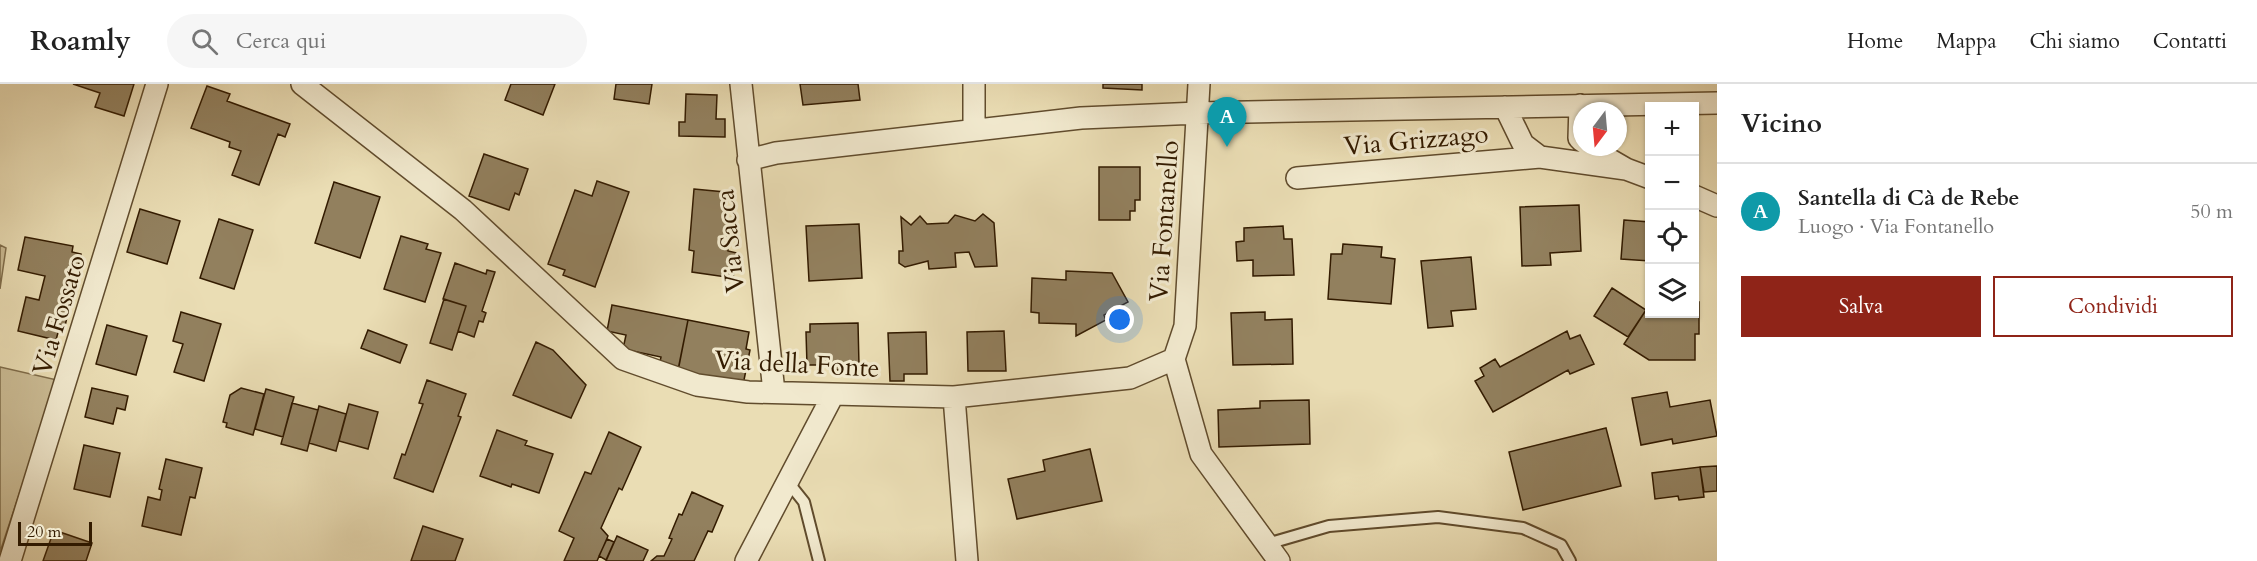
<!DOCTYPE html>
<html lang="it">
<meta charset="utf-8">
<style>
body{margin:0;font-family:Cardo,serif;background:#f6f6f6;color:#222}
.controls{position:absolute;right:18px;top:18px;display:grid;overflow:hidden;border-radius:0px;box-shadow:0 2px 4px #0004}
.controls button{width:54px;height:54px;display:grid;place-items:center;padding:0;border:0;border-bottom:2px solid #e0e0e0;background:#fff;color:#222;font:30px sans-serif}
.compass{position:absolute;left:1573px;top:18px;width:54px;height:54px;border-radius:50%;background:#fff;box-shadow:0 2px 4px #0004;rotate:196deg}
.scale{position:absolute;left:18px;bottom:15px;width:74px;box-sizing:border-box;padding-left:6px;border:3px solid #331b00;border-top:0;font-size:16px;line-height:21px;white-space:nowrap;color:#331b00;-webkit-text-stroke:4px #f1e9ce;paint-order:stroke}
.you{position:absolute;left:1120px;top:236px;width:21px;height:21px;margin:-15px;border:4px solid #fff;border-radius:50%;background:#1a73e8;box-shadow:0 0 0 9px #1a73e833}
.badge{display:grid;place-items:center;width:39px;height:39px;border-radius:50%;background:#8f2418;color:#fff;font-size:20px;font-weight:700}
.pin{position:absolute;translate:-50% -50px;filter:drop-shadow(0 2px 3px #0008)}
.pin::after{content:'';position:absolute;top:32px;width:21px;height:18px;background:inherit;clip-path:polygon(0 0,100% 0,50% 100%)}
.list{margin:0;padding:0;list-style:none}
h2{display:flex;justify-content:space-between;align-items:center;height:78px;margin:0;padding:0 24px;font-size:26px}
h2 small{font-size:20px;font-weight:400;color:#767676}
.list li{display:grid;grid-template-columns:39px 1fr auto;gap:18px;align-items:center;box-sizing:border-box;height:96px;padding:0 24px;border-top:2px solid #e0e0e0}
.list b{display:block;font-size:22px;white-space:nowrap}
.list p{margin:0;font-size:20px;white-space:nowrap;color:#767676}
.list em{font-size:20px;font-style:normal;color:#767676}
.actions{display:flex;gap:12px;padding:18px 24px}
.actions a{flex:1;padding:14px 0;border:2px solid #8f2418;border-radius:0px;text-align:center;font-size:21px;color:#8f2418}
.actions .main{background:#8f2418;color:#fff}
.icon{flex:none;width:33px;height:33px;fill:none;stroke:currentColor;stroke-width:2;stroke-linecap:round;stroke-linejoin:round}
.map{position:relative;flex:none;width:1717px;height:477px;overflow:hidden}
header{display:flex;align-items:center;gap:36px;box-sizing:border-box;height:84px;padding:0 30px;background:#fff;border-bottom:2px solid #e0e0e0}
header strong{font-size:28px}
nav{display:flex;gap:33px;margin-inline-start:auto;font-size:21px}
.search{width:420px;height:54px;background:#f6f6f6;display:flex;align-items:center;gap:15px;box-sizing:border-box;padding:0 21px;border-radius:33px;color:#767676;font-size:22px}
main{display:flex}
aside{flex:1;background:#fff}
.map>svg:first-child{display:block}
</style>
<header>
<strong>Roamly</strong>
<div class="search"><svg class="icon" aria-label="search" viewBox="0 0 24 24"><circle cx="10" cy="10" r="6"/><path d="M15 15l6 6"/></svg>Cerca qui</div>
<nav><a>Home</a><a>Mappa</a><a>Chi siamo</a><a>Contatti</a></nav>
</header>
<main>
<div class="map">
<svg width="1717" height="477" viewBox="0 0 1717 477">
<rect width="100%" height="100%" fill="#eaddb4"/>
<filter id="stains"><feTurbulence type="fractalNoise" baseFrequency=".00333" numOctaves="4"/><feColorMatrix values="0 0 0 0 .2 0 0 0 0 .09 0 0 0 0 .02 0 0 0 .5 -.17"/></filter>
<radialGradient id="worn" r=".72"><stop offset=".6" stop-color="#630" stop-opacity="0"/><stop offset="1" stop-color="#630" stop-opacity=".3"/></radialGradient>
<path fill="#cbbc95" stroke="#7f6c4a" stroke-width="1.5" d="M0,161L6,164L0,205Z
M0,283L57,296L0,468Z"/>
<path fill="#92805e" stroke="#331b00" stroke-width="1.5" d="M73,0H134L124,32L95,23L100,9Z
M511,0H555L543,31L505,16Z
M616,0H652L649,20L614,15Z
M800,0H858L860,16L803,21Z
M1103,0H1142V6L1103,4Z
M207,2L230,10L227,17L290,40L285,53L278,50L259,101L232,91L241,67L229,63L230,58L191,44Z
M686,10L717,11L716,35H725V53L679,52V38H685Z
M484,70L528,85L519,111L515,109L509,126L469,112Z
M1099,83H1140V116H1135V127H1130V136H1099Z
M597,97L629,108L595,203L563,191L565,186L548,180L575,106L592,112Z
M334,98L380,113L360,174L315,159Z
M694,105L725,108L728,167L737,169L733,194L692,188L694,167L689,166Z
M1579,121L1581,167L1550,169L1551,181L1522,182L1520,123Z
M140,125L180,137L167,180L127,168Z
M983,130L994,139L997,182L975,183L969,168L955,169L956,183L929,185L928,177L905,183L899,179V167H903L901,133L911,141L920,132L927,140L948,139L955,131L975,137Z
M219,135L253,146L234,205L200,194Z
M1624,136L1650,138V177L1621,175Z
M859,140L862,194L809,197L806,142Z
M1283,142L1284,155H1292L1294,191L1253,192V176L1237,177L1236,158L1244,157V144Z
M401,152L428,160L426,165L441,169L425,218L384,205Z
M25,153L73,162L72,168L81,170L65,242L60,241L56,256L18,247L26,213L39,216L45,192L18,186Z
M1343,160L1382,163L1381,173L1395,175L1391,220L1328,215L1331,170H1342Z
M1471,173L1476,225L1451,227L1453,242L1428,244L1421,177Z
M455,179L486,190L487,186L495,188L482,227L486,229L483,238L479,237L474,253L458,247L466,222L443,215Z
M1066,187L1112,189L1128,218L1104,231L1106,236L1076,252V240L1039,239V229L1031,228L1032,194L1066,196Z
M1612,204L1646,226L1628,253L1594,232Z
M444,215L466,222L452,266L430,259Z
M1694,218H1699V250H1695V276H1649L1624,260L1646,226L1650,230H1694Z
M612,221L688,236L678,286L659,282L661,273L623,265L626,251L607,247Z
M181,228L221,240L204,297L174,288L183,260L173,257Z
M1265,228V236L1292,235L1293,280L1233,281L1231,229Z
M688,236L749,248L746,265L750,266L743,301L678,287Z
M858,239L859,281H840V286H831V281H807L806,248H810V240Z
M107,241L147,252L136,291L96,280Z
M368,246L407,261L400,279L361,264Z
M1004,247L1006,287H968L967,248Z
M1567,247L1570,255L1580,251L1594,280L1570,290L1568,286L1493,328L1475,297L1484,292L1480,284L1495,275L1500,283Z
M926,248L927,290H904V297H890L888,249Z
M536,258L553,266L586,301L571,334L513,311Z
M427,296L466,310L458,332L461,333L433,408L394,394L402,370L405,371L423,320L419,319Z
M92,304L128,312L125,326L117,324L113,340L85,333Z
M241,304L264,310L253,351L226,343L227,339L223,338L230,311Z
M266,305L294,313L283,353L255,345Z
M1667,308L1670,323L1710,316L1717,352L1673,360L1672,355L1641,361L1632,314Z
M1309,316L1310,360L1219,363L1218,326L1260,324V317Z
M292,319L318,326L307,367L281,360Z
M349,320L378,328L368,365L339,357Z
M319,322L346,330L336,367L309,359Z
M1606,344L1621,402L1523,426L1509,368Z
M497,346L527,357L525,361L553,370L539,409L512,400L511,403L480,392Z
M609,348L641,363L622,406L619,404L601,444L608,452L597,477H564L574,454L559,447L585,388L591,390Z
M84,361L120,369L110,413L74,405Z
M1090,365L1102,417L1017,435L1008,395L1045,387L1043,376Z
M166,375L202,384L195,414L190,413L181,451L142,442L148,413L160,416L162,406L159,405Z
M1717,382V407L1704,408L1700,383Z
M1700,383L1704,413L1679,416L1678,412L1655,415L1652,389Z
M692,408L723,422L712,448L708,447L694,477H651L657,472H664L672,455L669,454L679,430L682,431Z
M423,442L463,455L455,477H411Z
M54,446L92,459L86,477H43Z
M617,452L648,466L643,477H606Z
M607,455L614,458L606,476L599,472Z"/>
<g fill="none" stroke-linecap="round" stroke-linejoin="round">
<defs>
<path id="service" d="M788,398L804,418L819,477
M1267,460L1329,442L1438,433L1523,444L1561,461L1570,477"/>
<path id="minor" d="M302,0L463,126L623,275L697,301L748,308L954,313L1130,294L1174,275
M741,0L774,308
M974,0V45
M1580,21L1579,54L1582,57
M1505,23L1523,60L1540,73L1626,85
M1588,63L1626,85L1650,94
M748,76L776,69L1081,34L1198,29L1717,19
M1297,94L1540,73
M1694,112L1717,122
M1174,275L1185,242L1199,0
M1174,275L1201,370L1279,477
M954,313L967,477
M10,477L157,0
M746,477L833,311"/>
</defs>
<use href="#service" stroke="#614c2d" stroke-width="14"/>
<use href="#minor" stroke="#614c2d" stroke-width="24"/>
<use href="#service" stroke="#f1e9ce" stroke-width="10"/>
<use href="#minor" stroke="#f1e9ce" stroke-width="21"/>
</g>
<g text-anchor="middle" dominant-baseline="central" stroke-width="6" stroke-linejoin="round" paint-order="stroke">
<g font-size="26" fill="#331b00" stroke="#f1e9ce">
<text transform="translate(1416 56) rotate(-5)">Via Grizzago</text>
<text transform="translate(1164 137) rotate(-86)">Via Fontanello</text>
<text transform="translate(730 157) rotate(-96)">Via Sacca</text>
<text transform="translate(59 231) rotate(-73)">Via Fossato</text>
<text transform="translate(797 280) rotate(3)">Via della Fonte</text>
</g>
</g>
<rect width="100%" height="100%" filter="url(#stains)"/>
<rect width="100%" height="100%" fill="url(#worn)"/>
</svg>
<div class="controls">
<button>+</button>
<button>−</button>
<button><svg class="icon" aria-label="locate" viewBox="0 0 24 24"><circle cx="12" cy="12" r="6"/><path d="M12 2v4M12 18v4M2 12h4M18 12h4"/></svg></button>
<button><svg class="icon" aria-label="layers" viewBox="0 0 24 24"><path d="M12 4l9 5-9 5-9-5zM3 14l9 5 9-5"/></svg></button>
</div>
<svg class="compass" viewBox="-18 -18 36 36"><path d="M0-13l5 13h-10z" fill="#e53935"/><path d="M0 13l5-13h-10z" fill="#767676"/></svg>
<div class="scale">20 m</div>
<div class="you"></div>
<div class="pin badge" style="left:1227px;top:63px;background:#0f9aa8">A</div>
</div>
<aside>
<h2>Vicino<small></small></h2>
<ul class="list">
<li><span class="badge" style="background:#0f9aa8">A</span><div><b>Santella di Cà de Rebe</b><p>Luogo · Via Fontanello</p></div><em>50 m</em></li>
</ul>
<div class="actions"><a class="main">Salva</a><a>Condividi</a></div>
</aside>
</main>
